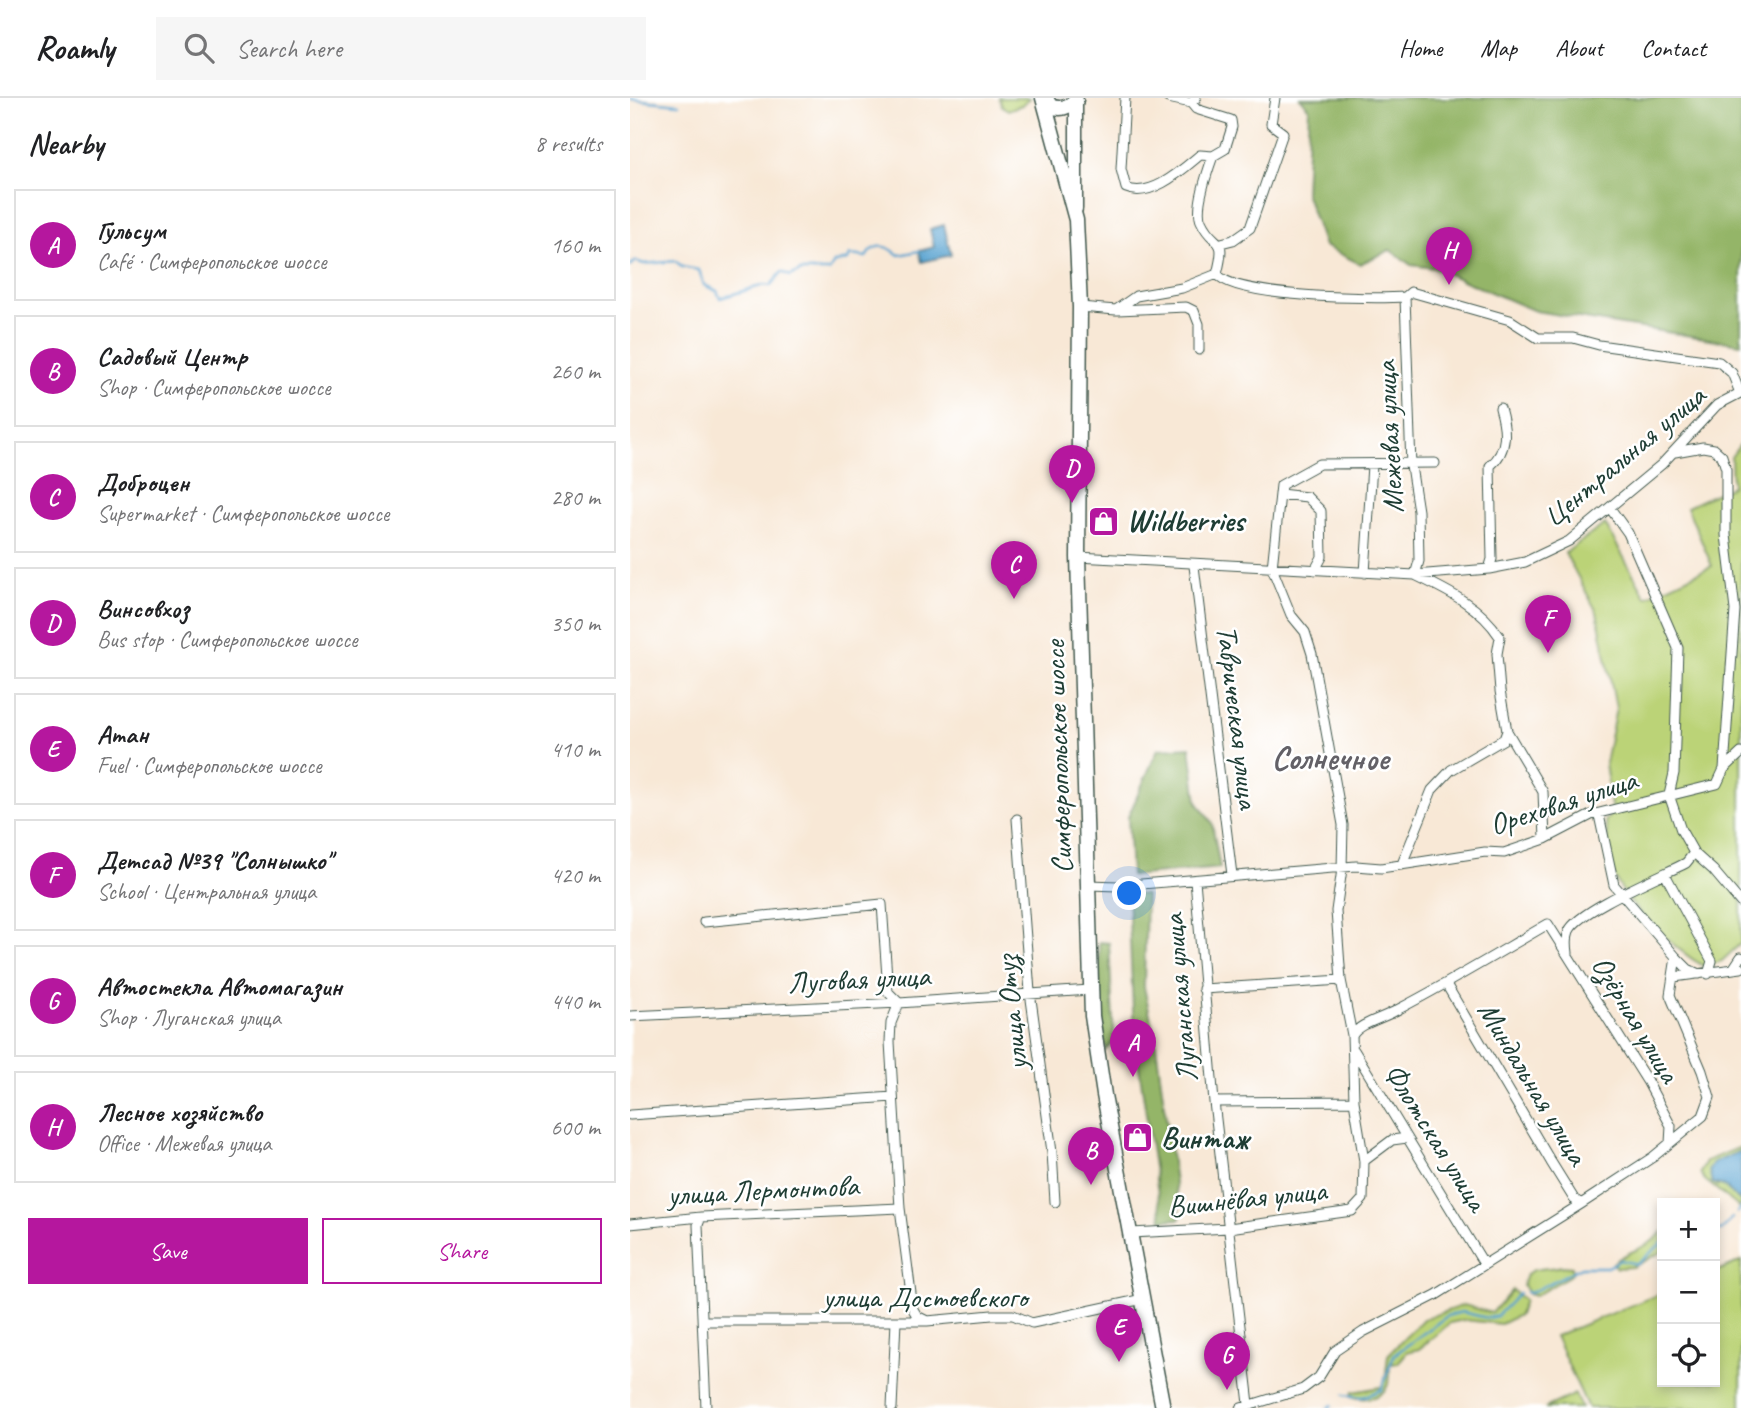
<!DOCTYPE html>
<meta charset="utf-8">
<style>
body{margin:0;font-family:Caveat,sans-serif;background:#f6f6f6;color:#202124}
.controls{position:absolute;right:21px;bottom:21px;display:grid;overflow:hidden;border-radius:0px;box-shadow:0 4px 10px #0003}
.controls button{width:63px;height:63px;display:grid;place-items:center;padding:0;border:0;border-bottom:2px solid #e0e0e0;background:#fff;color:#202124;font:35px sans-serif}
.you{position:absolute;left:500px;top:796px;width:24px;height:24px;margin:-18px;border:5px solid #fff;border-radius:50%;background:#1a73e8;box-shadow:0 0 0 10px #1a73e833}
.badge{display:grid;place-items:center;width:46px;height:46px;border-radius:50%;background:#b5179e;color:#fff;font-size:23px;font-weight:700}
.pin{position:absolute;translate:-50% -58px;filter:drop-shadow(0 2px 4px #0008)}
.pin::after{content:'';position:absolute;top:37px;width:24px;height:21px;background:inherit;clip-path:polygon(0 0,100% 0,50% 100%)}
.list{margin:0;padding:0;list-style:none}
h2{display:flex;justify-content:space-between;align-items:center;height:91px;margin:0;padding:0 28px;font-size:30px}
h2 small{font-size:23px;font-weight:400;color:#757577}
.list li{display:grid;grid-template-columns:46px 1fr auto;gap:21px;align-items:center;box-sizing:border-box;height:112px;margin:0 14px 14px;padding:0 14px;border:2px solid #e0e0e0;border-radius:0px}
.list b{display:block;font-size:26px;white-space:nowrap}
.list p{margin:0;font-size:23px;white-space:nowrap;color:#757577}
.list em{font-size:23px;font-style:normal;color:#757577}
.actions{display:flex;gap:14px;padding:21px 28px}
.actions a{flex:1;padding:16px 0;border:2px solid #b5179e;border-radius:0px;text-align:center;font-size:24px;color:#b5179e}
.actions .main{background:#b5179e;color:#fff}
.icon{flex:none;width:38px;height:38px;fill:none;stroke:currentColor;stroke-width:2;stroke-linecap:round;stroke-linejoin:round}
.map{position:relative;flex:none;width:1111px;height:1310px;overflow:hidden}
header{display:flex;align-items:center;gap:42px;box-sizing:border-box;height:98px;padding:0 35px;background:#fff;border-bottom:2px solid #e0e0e0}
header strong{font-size:33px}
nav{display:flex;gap:38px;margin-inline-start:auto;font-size:24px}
.search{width:490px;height:63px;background:#f6f6f6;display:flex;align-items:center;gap:18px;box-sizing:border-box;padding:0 24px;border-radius:0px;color:#757577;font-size:26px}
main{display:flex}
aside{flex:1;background:#fff}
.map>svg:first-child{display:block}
</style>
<header>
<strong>Roamly</strong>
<div class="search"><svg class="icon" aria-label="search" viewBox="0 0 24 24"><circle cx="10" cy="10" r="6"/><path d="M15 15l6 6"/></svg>Search here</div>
<nav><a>Home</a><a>Map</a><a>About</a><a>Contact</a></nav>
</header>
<main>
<aside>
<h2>Nearby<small>8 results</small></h2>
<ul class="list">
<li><span class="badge">A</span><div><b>Гульсум</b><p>Café · Симферопольское шоссе</p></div><em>160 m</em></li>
<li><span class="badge">B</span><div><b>Садовый Центр</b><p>Shop · Симферопольское шоссе</p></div><em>260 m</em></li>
<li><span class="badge">C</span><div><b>Доброцен</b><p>Supermarket · Симферопольское шоссе</p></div><em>280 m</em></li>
<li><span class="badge">D</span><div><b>Винсовхоз</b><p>Bus stop · Симферопольское шоссе</p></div><em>350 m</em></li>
<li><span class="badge">E</span><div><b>Атан</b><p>Fuel · Симферопольское шоссе</p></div><em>410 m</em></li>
<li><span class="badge">F</span><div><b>Детсад №39 &quot;Солнышко&quot;</b><p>School · Центральная улица</p></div><em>420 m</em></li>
<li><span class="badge">G</span><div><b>Автостекла Автомагазин</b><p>Shop · Луганская улица</p></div><em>440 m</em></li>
<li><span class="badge">H</span><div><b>Лесное хозяйство</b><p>Office · Межевая улица</p></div><em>600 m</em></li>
</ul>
<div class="actions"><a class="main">Save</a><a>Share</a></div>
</aside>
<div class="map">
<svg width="1111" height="1310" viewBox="0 0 1111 1310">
<rect width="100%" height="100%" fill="#fff"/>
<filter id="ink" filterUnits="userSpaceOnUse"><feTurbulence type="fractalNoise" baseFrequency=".0143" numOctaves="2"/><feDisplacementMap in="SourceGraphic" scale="14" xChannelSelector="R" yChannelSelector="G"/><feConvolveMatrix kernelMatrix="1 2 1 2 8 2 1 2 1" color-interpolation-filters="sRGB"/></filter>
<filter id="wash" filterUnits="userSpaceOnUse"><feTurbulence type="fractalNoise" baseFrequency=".00686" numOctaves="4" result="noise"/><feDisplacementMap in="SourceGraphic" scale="28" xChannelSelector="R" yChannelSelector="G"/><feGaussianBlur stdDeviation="1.57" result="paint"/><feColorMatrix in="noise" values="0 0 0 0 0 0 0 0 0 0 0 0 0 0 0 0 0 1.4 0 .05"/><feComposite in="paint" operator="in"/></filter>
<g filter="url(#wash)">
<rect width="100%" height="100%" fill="#f8e8d6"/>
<path fill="#bbd377" stroke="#6d8856" stroke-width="2" d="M369,0H400L392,7L378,12L372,8Z
M1111,345V845L1092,863L1075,869C1045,852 993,805 982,772C977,757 979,739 975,723L982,715L975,665L986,610L967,514L935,455L975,426L1016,499L1082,468L1057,409L1102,388L1101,359Z
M1111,1049V1055L1083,1084L1087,1088L1094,1086L1111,1102V1111L1075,1082L1070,1075L1076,1063Z
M1032,1134V1154L1002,1169L986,1170L983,1165C998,1152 1020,1150 1032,1134Z
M1111,1163V1310H958L925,1238L1032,1195V1284H1085V1174Z
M931,1168L942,1169V1176L905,1198L898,1196L893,1187C895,1165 916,1173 931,1168Z
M882,1192L894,1202L889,1217L871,1226L834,1222L820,1225L789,1251L777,1254L768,1265L760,1266C759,1272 761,1278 759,1283C755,1301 735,1303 721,1298L723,1294L751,1289L755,1283L758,1257L793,1221L834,1207L862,1215Z
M945,1296L951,1310H915Z"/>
<path fill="#94b568" stroke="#5a794e" stroke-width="2" d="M670,0H1111V246L905,213L804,170L781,167L760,152L730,166L694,148L675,94L679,10Z
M560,649L567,704L582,725L590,770L501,778L498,719L528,651Z
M498,795L516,797L514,889L525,940L550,1121L532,1122L504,936Z
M469,844L479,845L484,942L476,952L470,911Z"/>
<path fill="#58a3d0" stroke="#3c7082" stroke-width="2" d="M314,127L321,157L292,164L289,153L304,149L300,131Z
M1111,1053V1104L1094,1088L1082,1085L1079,1072L1083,1065Z"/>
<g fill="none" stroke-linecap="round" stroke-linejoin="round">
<path stroke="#58a3d0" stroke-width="2.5" d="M0,1L49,6
M0,168L6,163L14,166L46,163L52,169L69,172L74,187L87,193L90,200L134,187L140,188L152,174L160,178L171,173H199L204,165L218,162L220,157L236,159C245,144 257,147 269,157L289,153
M1107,1115L1111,1110
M1085,1131L1091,1133L1102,1120
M896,1194L900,1195L951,1169H978L990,1162L1007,1166L1032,1145
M714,1297L733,1299L751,1292L764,1257L817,1218L832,1214L857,1220L867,1218L889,1195
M698,1310L702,1307"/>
</g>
</g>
<g filter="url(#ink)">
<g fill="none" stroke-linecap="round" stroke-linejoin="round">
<defs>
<path id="minor" d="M495,0L491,71L496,90C521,101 552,72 570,57L583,58C578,72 565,110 571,123C584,152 598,134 587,176
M538,0L561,5L566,0
M561,5L566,11L601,22L602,29L595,51L583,58
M591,145L603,142L620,130L653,35L641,26L645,0
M775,199L781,368L788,413L789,463L785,477C818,493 850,508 870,539L867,556L870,593L877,633L913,694L915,741
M450,209L486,212L506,198L552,190L587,176C605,200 743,201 775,199L781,194L880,222L908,240H943L969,247L1089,264L1102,275L1110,295
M488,212L556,209L564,213L569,226V252
M1045,354L1073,349L1084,351L1092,358L1096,371V437L1105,512L1094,671
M650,396L677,399L691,413L692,459L685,472
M980,410L998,435L1048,550L1044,675L1039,697L1051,732L1064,755L1083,772L1111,805
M448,459L785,477L859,471L895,464L939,443L1032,366L1087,307L1110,295
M564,468L602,777
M859,471L862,461L860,368C879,352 876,331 870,310
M735,475L742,367
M387,721L400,894L422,1054L425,1104
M772,766L802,692L821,672L874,641L877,633
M1035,776L1082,863L1078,876
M565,782L584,1004L619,1306
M459,787L488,788L726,768L751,770L855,754L874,755L915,741L961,717L1087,686L1094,671L1111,655
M74,824L252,806L258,894L269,905L261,925L260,944L270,1110L283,1211L287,1218L297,1223
M938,855C937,847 936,840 939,833C948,812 1033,777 1056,765L1064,755
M1046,859L1058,871L1069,876
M1103,871L1111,859
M1044,879L1111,870
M816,886L921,1064L944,1101L951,1106
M573,891L711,882
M0,918L269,905L460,892
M722,938C729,925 754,920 767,912C819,885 868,855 918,826L1017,983L1041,1028L1040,1045
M724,952L854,1166
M584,1004L724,1003
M0,1017L263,999
M734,1063L762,1042L777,1040
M71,1119L68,1127L76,1310
M0,1126L71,1119L270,1110
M501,1135L599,1130L722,1113L733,1101L734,1063L724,1003L722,937L711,882L706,813L712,771L713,727L682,556L675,534L661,517L642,470L651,387L689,366L805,365
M74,1223H297L362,1217H383L402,1225L513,1201
M262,1310L266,1223
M611,1310L673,1291L689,1279L705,1253L733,1234L806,1197L951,1106L1023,1059L1073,1018L1080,999L1072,973L1040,897L1046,859L984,787L969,717"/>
<path id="secondary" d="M446,0V111"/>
<path id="primary" d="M413,0L446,122L450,209L448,459L462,918L474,997L533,1310
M416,0L420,8C431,12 437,10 446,2"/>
</defs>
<use href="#minor" stroke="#40574c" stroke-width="11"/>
<use href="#secondary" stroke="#40574c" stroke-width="15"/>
<use href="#primary" stroke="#40574c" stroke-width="17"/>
<use href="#minor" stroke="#fff" stroke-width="9"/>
<use href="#secondary" stroke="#fff" stroke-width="12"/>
<use href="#primary" stroke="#fff" stroke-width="14"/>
</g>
</g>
<defs>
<symbol id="shop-square" viewBox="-11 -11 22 22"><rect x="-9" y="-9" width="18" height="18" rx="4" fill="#b5179e" stroke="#fff"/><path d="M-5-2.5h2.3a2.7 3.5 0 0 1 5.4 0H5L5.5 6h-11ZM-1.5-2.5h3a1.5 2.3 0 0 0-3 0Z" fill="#fff"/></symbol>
</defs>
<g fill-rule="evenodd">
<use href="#shop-square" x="456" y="406" width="35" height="35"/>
<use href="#shop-square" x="490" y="1022" width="35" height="35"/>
</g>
<g text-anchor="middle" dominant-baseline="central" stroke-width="5" stroke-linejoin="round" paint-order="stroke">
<g font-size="30" fill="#1f3d34" stroke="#fff">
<text transform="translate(759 339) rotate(-93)">Межевая улица</text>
<text transform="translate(994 358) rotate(-40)">Центральная улица</text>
<text transform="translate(608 619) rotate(83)">Таврическая улица</text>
<text transform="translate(428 659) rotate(-92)">Симферопольское шоссе</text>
<text transform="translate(933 704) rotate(-18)">Ореховая улица</text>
<text transform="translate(229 881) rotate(-3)">Луговая улица</text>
<text transform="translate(550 900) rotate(-95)">Луганская улица</text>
<text transform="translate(381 915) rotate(-96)">улица Отуз</text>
<text transform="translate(1006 921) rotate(59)">Озёрная улица</text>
<text transform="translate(903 985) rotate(59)">Миндальная улица</text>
<text transform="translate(806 1039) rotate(58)">Флотская улица</text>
<text transform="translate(133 1092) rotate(-3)">улица Лермонтова</text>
<text transform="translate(617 1100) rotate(-6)">Вишнёвая улица</text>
<text x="295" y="1199">улица Достоевского</text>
</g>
<g font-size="30" font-weight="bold" fill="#1f3d34" stroke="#fff" text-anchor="start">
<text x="497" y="423">Wildberries</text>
<text x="531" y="1040">Винтаж</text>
</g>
<g font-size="33" font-weight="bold" fill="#636167" stroke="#fff">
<text x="700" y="660">Солнечное</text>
</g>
</g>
</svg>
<div class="controls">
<button>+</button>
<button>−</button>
<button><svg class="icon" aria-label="locate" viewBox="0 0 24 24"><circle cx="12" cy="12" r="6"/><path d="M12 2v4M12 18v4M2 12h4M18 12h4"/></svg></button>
</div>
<div class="you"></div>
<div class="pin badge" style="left:503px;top:979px">A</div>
<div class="pin badge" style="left:461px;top:1087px">B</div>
<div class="pin badge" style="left:384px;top:501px">C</div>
<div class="pin badge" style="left:442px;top:405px">D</div>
<div class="pin badge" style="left:489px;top:1264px">E</div>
<div class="pin badge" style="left:918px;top:555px">F</div>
<div class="pin badge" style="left:597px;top:1292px">G</div>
<div class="pin badge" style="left:819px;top:187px">H</div>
</div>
</main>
